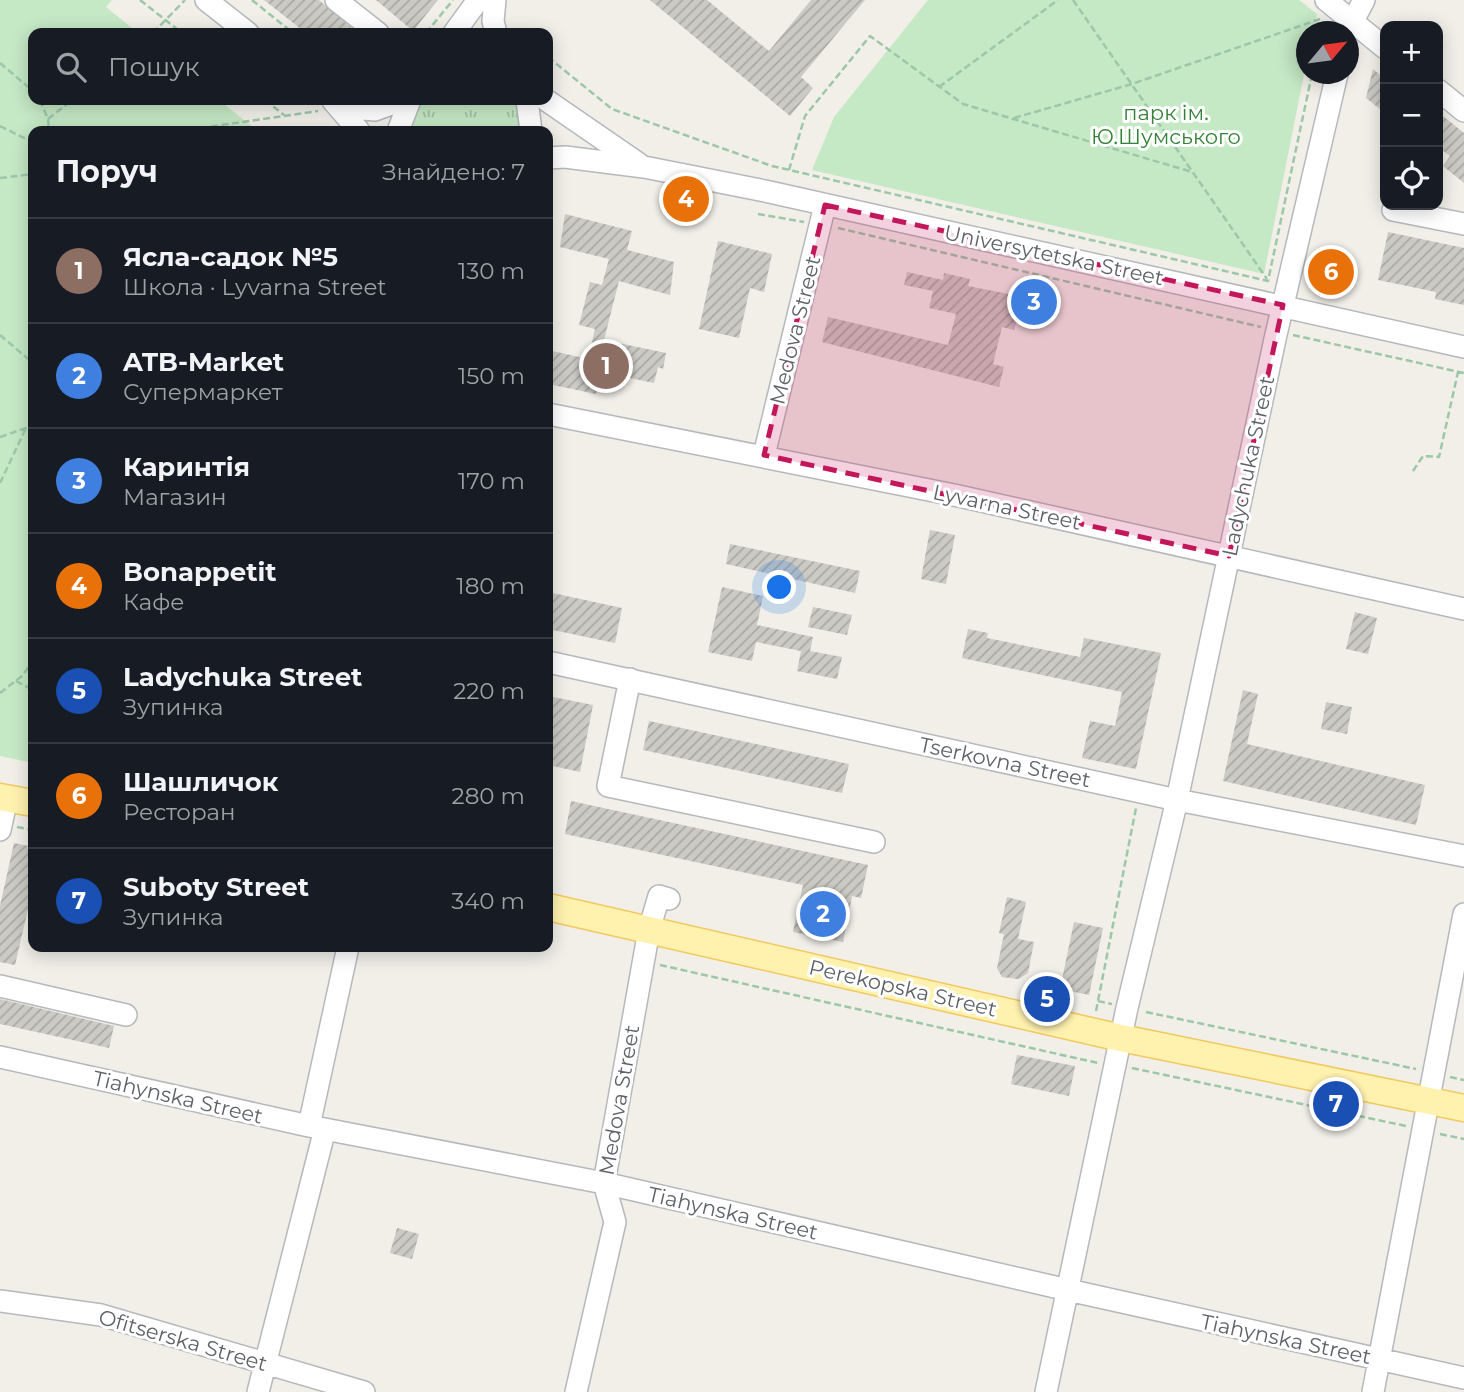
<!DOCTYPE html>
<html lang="uk">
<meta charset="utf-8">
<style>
body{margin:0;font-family:Montserrat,sans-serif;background:#20242c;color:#f1f3f6}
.controls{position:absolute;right:21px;top:21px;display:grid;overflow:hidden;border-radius:14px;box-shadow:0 4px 18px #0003}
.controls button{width:63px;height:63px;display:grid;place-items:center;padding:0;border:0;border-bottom:2px solid #363941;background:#171b24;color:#f1f3f6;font:35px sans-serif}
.compass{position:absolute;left:1296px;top:21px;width:63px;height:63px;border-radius:50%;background:#171b24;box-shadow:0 4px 18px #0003;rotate:61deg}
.you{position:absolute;left:780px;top:588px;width:24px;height:24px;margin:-18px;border:5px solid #fff;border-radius:50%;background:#1a73e8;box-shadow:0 0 0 10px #1a73e833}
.badge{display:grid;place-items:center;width:46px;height:46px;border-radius:50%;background:#ea4335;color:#fff;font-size:23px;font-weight:700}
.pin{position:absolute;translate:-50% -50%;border:4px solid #fff;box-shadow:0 2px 7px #0006}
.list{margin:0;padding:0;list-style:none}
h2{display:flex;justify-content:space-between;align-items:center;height:91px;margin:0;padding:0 28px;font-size:30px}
h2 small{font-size:23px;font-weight:400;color:#9ea1a6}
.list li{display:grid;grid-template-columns:46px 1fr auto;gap:21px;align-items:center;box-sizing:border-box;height:105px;padding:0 28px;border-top:2px solid #363941}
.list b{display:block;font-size:26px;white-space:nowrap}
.list p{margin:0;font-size:23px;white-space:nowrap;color:#9ea1a6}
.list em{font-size:23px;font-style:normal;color:#9ea1a6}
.icon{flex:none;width:38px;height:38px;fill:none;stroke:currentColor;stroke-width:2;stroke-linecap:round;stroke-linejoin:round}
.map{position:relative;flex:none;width:1464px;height:1392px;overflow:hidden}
.search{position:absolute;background:#171b24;box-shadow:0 4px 18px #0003;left:28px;top:28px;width:525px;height:77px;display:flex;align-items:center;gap:18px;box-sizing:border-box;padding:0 24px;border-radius:14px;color:#9ea1a6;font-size:26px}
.panel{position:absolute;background:#171b24;box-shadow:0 4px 18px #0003;left:28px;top:126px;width:525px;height:826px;border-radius:14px}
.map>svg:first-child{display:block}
</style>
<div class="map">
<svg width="1464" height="1392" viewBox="0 0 1464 1392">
<defs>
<pattern id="grass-tufts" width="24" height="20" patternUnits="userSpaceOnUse" patternTransform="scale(1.75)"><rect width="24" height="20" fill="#c5e8c5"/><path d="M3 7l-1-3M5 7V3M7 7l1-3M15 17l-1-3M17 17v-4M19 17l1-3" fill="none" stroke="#a3c0a4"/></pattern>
<pattern id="building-hatch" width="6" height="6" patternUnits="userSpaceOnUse" patternTransform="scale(1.75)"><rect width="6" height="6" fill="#cccac5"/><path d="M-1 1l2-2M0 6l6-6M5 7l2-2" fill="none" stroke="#a9a8a4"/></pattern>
</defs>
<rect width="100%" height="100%" fill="#f1efe8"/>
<path fill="url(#grass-tufts)" d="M416,100H519L524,131H403Z"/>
<path fill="#c5e8c5" d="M0,0H112L106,7L138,33H33V100H219L258,131H33V763L0,756Z
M928,0H1299L1317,14L1313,31L1306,32V65L1264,274L812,170L834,117Z"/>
<path fill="url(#building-hatch)" d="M264,0H319L357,33H306Z
M376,0H438L413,31Z
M650,0H707L769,51L811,0H865L801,77L813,88L790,116Z
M1373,69L1385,79V113L1366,98Z
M1438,112L1464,133V183L1443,166L1450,156L1438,147Z
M565,214L632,231L627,250L674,262L670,295L619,281L604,340L666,353L663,369L658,367L654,383L601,372L596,394L548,384V350L588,359L595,329L579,325L590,282L602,285L609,259L560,247Z
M1388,232L1464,248V305L1435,299L1436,292L1378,280Z
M718,241L772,254L764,292L750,288L739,338L699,329Z
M907,272L943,280L944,273L970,279L968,286L1045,301L1039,328L1016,323L1014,330L1002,327L993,364L1004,367L999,387L822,342L828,317L948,345L956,314L929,308L933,291L904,285Z
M930,530L955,535L946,584L921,579Z
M730,544L860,571L855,593L726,564Z
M722,587L763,596L757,625L813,637L810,651L842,657L837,679L797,671L801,651L756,642L752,661L708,652Z
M548,592L622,608L615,643L548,629Z
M813,607L852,615L847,635L808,627Z
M1355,612L1377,618L1368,654L1346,649Z
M968,629L988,633L987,638L1080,657L1084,638L1161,653L1136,769L1082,758L1090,721L1115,726L1122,692L962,658Z
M1243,690L1258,694L1247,744L1425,785L1416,825L1223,781Z
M548,696L593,705L580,772L548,765Z
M1326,702L1352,707L1347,734L1321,729Z
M649,721L849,764L842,793L643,750Z
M571,801L868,865L861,898L852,896L843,942L793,932L803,885L565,834Z
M14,843L33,847V888L15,965L0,962V906Z
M1007,897L1026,902L1018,939L1034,942L1028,973L1019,979L1002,977L997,968L1004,934L999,933Z
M1074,922L1103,928L1089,995L1060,989Z
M0,999L114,1026L109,1048L0,1024Z
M1017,1055L1075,1066L1069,1096L1011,1084Z
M397,1228L419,1234L412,1259L390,1253Z"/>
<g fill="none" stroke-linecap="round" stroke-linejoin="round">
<defs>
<path id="minor" d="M206,0L248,33
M336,0L378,33
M495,0L493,21L496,33
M1326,0L1385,48
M1347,32L1364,0
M454,33L478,0
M1438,90L1464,111
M527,100L531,131
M546,100L639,164
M333,101L359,131
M340,107L375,110L402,100
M398,131L410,100
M548,158L565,157L644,167L765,191L1464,347
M1393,210L1464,224
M548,414L954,495L1464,609
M764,455L825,205
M548,662L1177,800L1464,856
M630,679L608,786L874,842
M0,830L7,798
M0,986L126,1015
M0,1057L309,1126L604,1183L1068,1290L1464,1378
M309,1126L348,947
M0,1301L101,1315L364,1392
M258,1392L325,1129
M576,1392L615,1222L604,1183L649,930L659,896L669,899
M1046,1392L1127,1008L1177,800L1275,339L1337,74
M1373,1392L1464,914"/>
<path id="major" d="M0,797L33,803
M548,907L1121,1038L1464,1108"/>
</defs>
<use href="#minor" stroke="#b5b8bc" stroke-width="24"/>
<use href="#major" stroke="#f2c960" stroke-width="29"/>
<path stroke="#9cc7a9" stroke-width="2.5" stroke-dasharray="7 3.5" stroke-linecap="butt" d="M140,0L182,33
M252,0L293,33
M1073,0L1267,279
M1321,32L1323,21
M153,33L185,0
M426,33L453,0
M548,57L612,109L772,166L1268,281L1312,74
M0,63L33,91
M939,87L1058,0
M40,100L48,119L49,131
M265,100L284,115
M1014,118L1132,84L1320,19
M48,119L72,100
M0,126L24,138L33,136
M180,131L318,111
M789,170L805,116L870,36L963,104L1192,172
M0,178L33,174
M758,214L804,222
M838,228L1261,327
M0,335L33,363
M1293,335L1464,373
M0,437L26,428L33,421
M1413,471L1423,456L1439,457L1458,372
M0,483L26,428
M16,681L33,690
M0,693L22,676L33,661
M17,827L33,830
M660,965L1098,1063
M1098,1001L1112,1004
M1096,1011L1136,808
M1146,1012L1416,1069
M1132,1068L1406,1126
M1450,1077L1464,1080
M1440,1134L1464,1139"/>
<use href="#minor" stroke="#fff" stroke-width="21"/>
<use href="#major" stroke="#fff2af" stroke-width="26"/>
</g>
<path fill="#c2185b" fill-opacity="0.2" stroke="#c2185b" stroke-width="5" stroke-dasharray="14 9" stroke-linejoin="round" d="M825,205L1283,305L1229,556L764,455Z"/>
<g text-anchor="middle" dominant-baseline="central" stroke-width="6" stroke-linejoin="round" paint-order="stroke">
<g font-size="21" fill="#348238" stroke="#fff">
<text x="1166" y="112">парк ім.<tspan x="1166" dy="24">Ю.Шумського</tspan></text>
</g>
<g font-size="21" fill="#5f6368" stroke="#fff">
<text transform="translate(1054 255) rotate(12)">Universytetska Street</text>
<text transform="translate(795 330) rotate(-76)">Medova Street</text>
<text transform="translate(1248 466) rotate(-78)">Ladychuka Street</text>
<text transform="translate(1007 507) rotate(12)">Lyvarna Street</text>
<text transform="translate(1005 762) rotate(12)">Tserkovna Street</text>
<text transform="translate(903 988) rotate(13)">Perekopska Street</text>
<text transform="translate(178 1097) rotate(13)">Tiahynska Street</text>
<text transform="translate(619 1100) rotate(-80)">Medova Street</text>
<text transform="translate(733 1213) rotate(13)">Tiahynska Street</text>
<text transform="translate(1286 1339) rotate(12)">Tiahynska Street</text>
<text transform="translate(183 1340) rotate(16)">Ofitserska Street</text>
</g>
</g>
</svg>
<div class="controls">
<button>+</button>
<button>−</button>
<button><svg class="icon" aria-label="locate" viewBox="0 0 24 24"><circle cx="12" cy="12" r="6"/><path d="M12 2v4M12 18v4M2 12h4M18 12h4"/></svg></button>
</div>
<svg class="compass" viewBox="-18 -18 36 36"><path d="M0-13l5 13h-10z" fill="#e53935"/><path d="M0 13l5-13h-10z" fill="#9ea1a6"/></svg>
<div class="you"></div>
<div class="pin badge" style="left:606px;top:366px;background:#8d6e63">1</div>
<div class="pin badge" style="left:823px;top:914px;background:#3f7fe0">2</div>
<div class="pin badge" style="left:1034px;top:302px;background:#3f7fe0">3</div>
<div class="pin badge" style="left:686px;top:199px;background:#e8710a">4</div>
<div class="pin badge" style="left:1047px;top:999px;background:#1a4fb4">5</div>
<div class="pin badge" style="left:1331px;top:272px;background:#e8710a">6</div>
<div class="pin badge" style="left:1336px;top:1104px;background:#1a4fb4">7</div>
<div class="search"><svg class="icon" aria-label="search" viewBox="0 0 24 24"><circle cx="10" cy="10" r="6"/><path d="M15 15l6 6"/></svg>Пошук</div>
<section class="panel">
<h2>Поруч<small>Знайдено: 7</small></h2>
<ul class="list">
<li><span class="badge" style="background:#8d6e63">1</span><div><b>Ясла-садок №5</b><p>Школа · Lyvarna Street</p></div><em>130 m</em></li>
<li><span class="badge" style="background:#3f7fe0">2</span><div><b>ATB-Market</b><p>Супермаркет</p></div><em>150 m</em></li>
<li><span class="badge" style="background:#3f7fe0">3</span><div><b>Каринтія</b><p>Магазин</p></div><em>170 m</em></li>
<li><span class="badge" style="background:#e8710a">4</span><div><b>Bonappetit</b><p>Кафе</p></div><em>180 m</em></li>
<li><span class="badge" style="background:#1a4fb4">5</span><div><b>Ladychuka Street</b><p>Зупинка</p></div><em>220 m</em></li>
<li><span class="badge" style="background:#e8710a">6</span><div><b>Шашличок</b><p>Ресторан</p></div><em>280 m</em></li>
<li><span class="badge" style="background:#1a4fb4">7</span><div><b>Suboty Street</b><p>Зупинка</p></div><em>340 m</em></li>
</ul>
</section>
</div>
